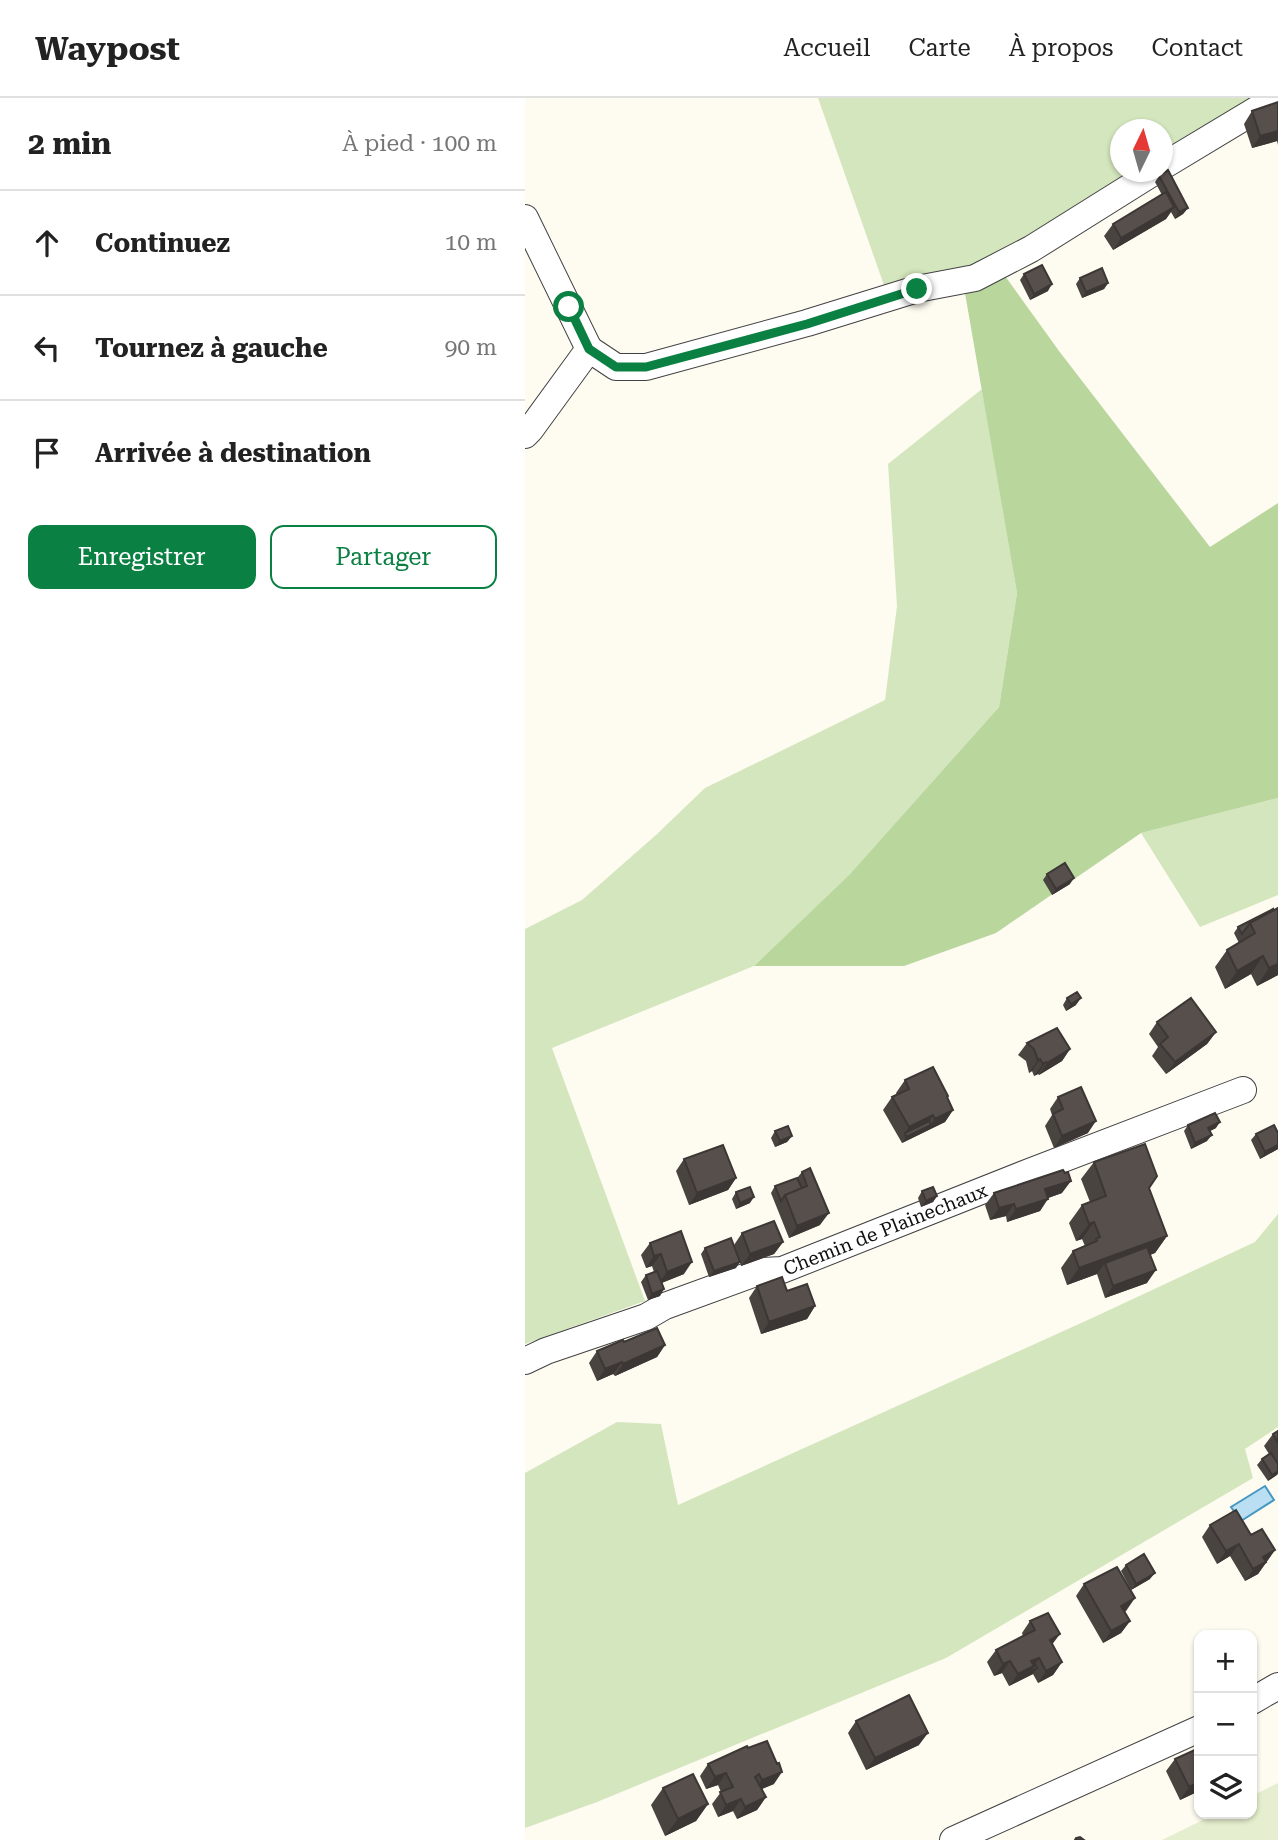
<!DOCTYPE html>
<html lang="fr">
<meta charset="utf-8">
<style>
body{margin:0;font-family:"Roboto Serif",serif;background:#f2f2f2;color:#222}
.controls{position:absolute;right:21px;bottom:21px;display:grid;overflow:hidden;border-radius:14px;box-shadow:0 2px 5px #0004}
.controls button{width:63px;height:63px;display:grid;place-items:center;padding:0;border:0;border-bottom:2px solid #e0e0e0;background:#fff;color:#222;font:35px sans-serif}
.compass{position:absolute;left:585px;top:21px;width:63px;height:63px;border-radius:50%;background:#fff;box-shadow:0 2px 5px #0004;rotate:5deg}
.stop{position:absolute;width:21px;height:21px;margin:-16px;border:5px solid #0b8043;border-radius:50%;background:#fff}
.stop.end{background:#0b8043;border-color:#fff;box-shadow:0 2px 7px #0008}
.list{margin:0;padding:0;list-style:none}
h2{display:flex;justify-content:space-between;align-items:center;height:91px;margin:0;padding:0 28px;font-size:30px}
h2 small{font-size:23px;font-weight:400;color:#767676}
.list li{display:grid;grid-template-columns:46px 1fr auto;gap:21px;align-items:center;box-sizing:border-box;height:105px;padding:0 28px;border-top:2px solid #e0e0e0}
.list b{display:block;font-size:26px;white-space:nowrap}
.list em{font-size:23px;font-style:normal;color:#767676}
.actions{display:flex;gap:14px;padding:21px 28px}
.actions a{flex:1;padding:16px 0;border:2px solid #0b8043;border-radius:14px;text-align:center;font-size:24px;color:#0b8043}
.actions .main{background:#0b8043;color:#fff}
.icon{flex:none;width:38px;height:38px;fill:none;stroke:currentColor;stroke-width:2;stroke-linecap:round;stroke-linejoin:round}
.map{position:relative;flex:none;width:753px;height:1742px;overflow:hidden}
header{display:flex;align-items:center;gap:42px;box-sizing:border-box;height:98px;padding:0 35px;background:#fff;border-bottom:2px solid #e0e0e0}
header strong{font-size:33px}
nav{display:flex;gap:38px;margin-inline-start:auto;font-size:24px}
main{display:flex}
aside{flex:1;background:#fff}
.map>svg:first-child{display:block}
</style>
<header>
<strong>Waypost</strong>
<nav><a>Accueil</a><a>Carte</a><a>À propos</a><a>Contact</a></nav>
</header>
<main>
<aside>
<h2>2 min<small>À pied · 100 m</small></h2>
<ul class="list">
<li><svg class="icon" aria-label="ahead" viewBox="0 0 24 24"><path d="M12 20V5M6 11l6-6 6 6"/></svg><div><b>Continuez</b></div><em>10 m</em></li>
<li><svg class="icon" aria-label="left" viewBox="0 0 24 24"><path d="M17 20v-9H6M10 6l-5 5 5 5"/></svg><div><b>Tournez à gauche</b></div><em>90 m</em></li>
<li><svg class="icon" aria-label="arrive" viewBox="0 0 24 24"><path d="M6 21V4h12l-3 4 3 4H6"/></svg><div><b>Arrivée à destination</b></div></li>
</ul>
<div class="actions"><a class="main">Enregistrer</a><a>Partager</a></div>
</aside>
<div class="map">
<svg width="753" height="1742" viewBox="0 0 753 1742">
<rect width="100%" height="100%" fill="#fefbf1"/>
<path fill="#d4e6bd" d="M293,0H726L638,54V32H596V74H607L470,164L360,190Z
M457,291L492,495L474,609L324,777L229,868L27,950L120,1203L0,1246V831L57,802L131,737L180,690L360,602L372,508L363,366Z
M753,700V797L675,829L616,735Z
M753,1116V1329L720,1351L728,1380L421,1560L72,1704L0,1730V1375L92,1324L136,1326L153,1407L565,1221L730,1144Z"/>
<path fill="#b9d69d" d="M470,164L534,253L685,449L753,405V700L616,735L471,835L379,868H229L324,777L474,609L492,495L436,172Z"/>
<path fill="#e5eece" d="M753,1685V1742H637L690,1716H727V1698Z"/>
<path fill="#badff2" stroke="#4697c3" stroke-width="2" d="M740,1388L749,1402L716,1423L706,1409Z"/>
<g fill="none" stroke-linecap="round" stroke-linejoin="round">
<defs>
<g id="minor">
<path d="M638,68L751,0"/>
<path d="M0,120L64,251"/>
<path d="M64,251L91,269H121L282,225L392,191L450,180L506,151L629,74"/>
<path d="M0,337L5,332L64,251"/>
<path id="s1" d="M0,1263L21,1253L121,1219L140,1208L236,1173L257,1172L504,1074L718,992"/>
<path d="M727,1603L753,1588"/>
<path d="M428,1742L674,1631"/>
</g>
</defs>
<use href="#minor" stroke="#424242" stroke-width="28"/>
<use href="#minor" stroke="#fff" stroke-width="26"/>
</g>
<path fill="#4a4441" d="M753,4V47L752,43L727,50L719,26L727,13Z
M634,78L663,110L658,116L650,121L646,114L641,121L588,152L579,138L588,126L637,97L630,84Z
M499,176L523,193L505,202L495,182Z
M555,180L583,185L579,191L557,200L551,186Z
M522,776L545,786L527,797L518,782Z
M753,810V877L732,888L726,876L700,891L690,869L702,852L714,845L709,835L713,829Z
M542,900L551,907L541,913L538,907Z
M632,924L691,934L682,946L641,976L627,958L633,949L624,936Z
M502,945L545,951L537,963L514,977L513,976L509,978L507,973L504,975L501,963L493,957Z
M380,982L422,999L428,1012L420,1024L377,1045L358,1012L367,999L372,997L371,995Z
M533,999L563,1035L529,1050L520,1028L527,1017L525,1011Z
M663,1027L691,1030L685,1033L682,1043L666,1051L659,1033Z
M250,1033L267,1038L262,1044L250,1049L246,1040Z
M753,1035V1051L735,1061L726,1042L731,1036Z
M159,1061L211,1080L203,1092L164,1107L151,1073Z
M569,1064L624,1090L642,1138L630,1155L625,1157L622,1185L580,1200L572,1176L542,1187L536,1170L548,1153L560,1148L557,1141L551,1143L544,1125L557,1107L565,1104L556,1081Z
M285,1070L295,1127L264,1140L246,1095L250,1088L272,1080L277,1074Z
M397,1093L412,1098L408,1104L396,1109L393,1100Z
M211,1094L225,1105L211,1111L207,1101Z
M469,1095H537L523,1100L515,1113L482,1124L481,1118L465,1122L460,1107Z
M217,1135L258,1144L249,1156L216,1168L209,1147Z
M125,1145L159,1176L137,1185L135,1198L123,1202L116,1184L121,1177L129,1174L127,1168L121,1170L116,1157Z
M180,1150L211,1170L184,1179L176,1156Z
M232,1188L262,1193L290,1208L282,1221L236,1236L224,1200Z
M99,1244L140,1247L132,1259L90,1278L88,1276L72,1283L64,1265L72,1253Z
M753,1333V1376L743,1383L732,1367L737,1361L744,1356L739,1348L748,1336Z
M685,1427L726,1437L750,1452L733,1476L720,1483L705,1458L692,1466L677,1439Z
M601,1467L625,1481L606,1492L596,1473Z
M559,1486L601,1513L599,1514L605,1523L596,1535L578,1545L551,1498Z
M505,1523L527,1547L537,1564L528,1577L513,1585L508,1576L484,1588L477,1575L469,1578L462,1564L471,1552L498,1538L497,1535Z
M331,1623L394,1647L341,1672L323,1635Z
M674,1644V1693L655,1702L641,1673L650,1661L669,1652Z
M222,1648L249,1686L237,1691L241,1699L232,1712L212,1721L208,1713L193,1719L187,1706L196,1694L193,1687L181,1691L175,1678L183,1666Z
M138,1690L183,1706L171,1723L140,1738L126,1707Z"/>
<path fill="#3c3735" d="M753,33V41L752,43L727,50L735,38Z
M649,109L641,121L588,152L596,140Z
M663,110L658,116L650,121L654,114Z
M583,185L579,191L557,200L561,194Z
M527,186L523,193L505,202L509,196Z
M549,780L545,786L527,797L531,791Z
M738,858L726,876L700,891L712,873Z
M753,866V877L732,888L744,870Z
M556,900L551,907L541,913L546,906Z
M691,934L682,946L641,976L650,964Z
M545,951L537,963L514,977L522,965Z
M515,961L507,973L504,975L513,962Z
M521,964L513,976L509,978L518,966Z
M428,1012L420,1024L377,1045L381,1039L406,1027L410,1021Z
M408,1017L400,1029L380,1035L384,1029Z
M571,1023L563,1035L529,1050L537,1038Z
M695,1024L691,1030L679,1036L683,1030Z
M687,1037L682,1043L666,1051L670,1045Z
M267,1038L262,1044L250,1049L255,1043Z
M753,1047V1051L735,1061L740,1054Z
M211,1080L203,1092L164,1107L172,1095Z
M546,1083L537,1095L512,1104L520,1091Z
M412,1098L408,1104L396,1109L401,1103Z
M229,1099L225,1105L211,1111L215,1105Z
M523,1101L515,1113L482,1124L491,1111Z
M489,1106L481,1118L465,1122L474,1110Z
M304,1115L295,1127L264,1140L272,1128Z
M569,1124L557,1141L551,1143L564,1126Z
M642,1138L630,1155L583,1172L580,1165L572,1176L542,1187L554,1170Z
M258,1144L249,1156L216,1168L225,1156Z
M136,1156L127,1168L121,1170L129,1158Z
M167,1164L159,1176L133,1186L142,1174Z
M215,1164L211,1170L184,1179L189,1173Z
M631,1172L622,1185L580,1200L588,1188Z
M139,1191L135,1198L123,1202L127,1196Z
M290,1208L282,1221L236,1236L244,1224Z
M140,1247L132,1259L90,1278L98,1266Z
M97,1264L88,1276L72,1283L80,1271Z
M753,1373L752,1377L743,1383L747,1377Z
M714,1446L705,1458L692,1466L701,1453Z
M750,1452L733,1476L720,1483L738,1459Z
M630,1475L625,1481L606,1492L611,1486Z
M610,1500L601,1513L588,1520L596,1508Z
M605,1523L596,1535L578,1545L586,1533Z
M535,1536L526,1548L525,1542Z
M514,1560L505,1574L512,1570L508,1576L484,1588L493,1576L506,1563Z
M485,1563L477,1575L469,1578L478,1566Z
M537,1564L528,1577L513,1585L521,1573Z
M403,1635L394,1647L341,1672L350,1660Z
M257,1674L249,1686L229,1694L237,1682Z
M201,1675L193,1687L181,1691L190,1679Z
M674,1684V1693L655,1702L664,1689Z
M241,1699L232,1712L212,1721L220,1709Z
M216,1701L208,1713L193,1719L201,1707Z
M183,1706L171,1723L140,1738L153,1721Z"/>
<path fill="#564f4c" stroke="#3c3735" stroke-width="2" d="M753,4V33L735,38L727,13Z
M643,72L663,110L654,114L634,78Z
M641,94L649,109L596,140L588,126Z
M517,167L527,186L509,196L499,176Z
M577,170L583,185L561,194L555,180Z
M540,765L549,780L531,791L522,776Z
M753,810V866L744,870L738,858L712,873L702,852L730,835L725,825Z
M748,811V812L725,825L717,836L713,829Z
M552,894L556,900L546,906L542,900Z
M666,900L691,934L650,964L635,946L643,939L632,924Z
M532,930L545,951L522,965L521,964L518,966L515,961L513,962L509,951L502,945Z
M408,969L423,998L422,999L428,1012L410,1021L408,1017L384,1029L367,999L384,991L380,982Z
M556,989L571,1023L537,1038L528,1016L538,1011L533,999Z
M690,1015L695,1024L683,1030L687,1037L670,1045L663,1027Z
M404,1023L406,1027L381,1039L380,1035Z
M749,1027L753,1035V1047L740,1054L731,1036Z
M263,1028L267,1038L255,1043L250,1033Z
M620,1046L632,1078L624,1090L642,1138L554,1170L548,1153L572,1143L571,1141L575,1139L569,1124L564,1126L557,1107L581,1098L569,1064Z
M198,1047L211,1080L172,1095L159,1061Z
M285,1070L304,1115L272,1128L260,1097L282,1088L277,1074Z
M538,1072L540,1075L543,1074L546,1083L520,1091L523,1101L491,1111L489,1106L474,1110L469,1095Z
M272,1080L277,1090L260,1097L256,1103L250,1088Z
M225,1089L229,1099L215,1105L211,1094Z
M408,1089L412,1098L401,1103L397,1093Z
M249,1123L258,1144L225,1156L217,1135Z
M156,1133L167,1164L142,1174L136,1156L129,1158L125,1145Z
M206,1140L215,1164L189,1173L180,1150Z
M622,1149L631,1172L588,1188L580,1165Z
M132,1173L139,1191L127,1196L121,1177Z
M257,1179L262,1193L282,1186L290,1208L244,1224L232,1188Z
M132,1230L140,1247L98,1266L97,1264L80,1271L72,1253L98,1242L99,1244Z
M753,1333V1345L748,1336Z
M746,1355L753,1366V1373L747,1377L737,1361Z
M711,1412L726,1437L737,1431L750,1452L738,1459L741,1464L728,1471L714,1446L701,1453L685,1427Z
M619,1456L630,1475L611,1486L601,1467Z
M592,1469L610,1500L596,1508L605,1523L586,1533L559,1486Z
M523,1515L535,1536L525,1542L537,1564L521,1573L514,1560L506,1563L509,1568L493,1576L485,1563L478,1566L471,1552L510,1532L505,1523Z
M508,1566H510L512,1570L505,1574L509,1568Z
M384,1597L403,1635L350,1660L331,1623Z
M242,1643L252,1666L254,1665L257,1674L237,1682L234,1676L230,1679L241,1699L220,1709L216,1701L201,1707L195,1694L208,1689L201,1675L190,1679L183,1666L222,1648L223,1650Z
M674,1650V1684L664,1689L650,1661Z
M168,1676L183,1706L153,1721L138,1690Z
M555,1739L559,1742H550L551,1740Z"/>
<g fill="none" stroke-linecap="round" stroke-linejoin="round">
<path stroke="#0b8043" stroke-width="9" d="M44,209L64,251L91,269H121L282,226L392,191"/>
</g>
<g text-anchor="middle" dominant-baseline="central" stroke-width="7" stroke-linejoin="round" paint-order="stroke">
<g font-size="19" fill="#0f0f0f" stroke="#fff">
<text stroke="none"><textPath href="#s1" startOffset="385">Chemin de Plainechaux</textPath></text>
</g>
</g>
</svg>
<div class="controls">
<button>+</button>
<button>−</button>
<button><svg class="icon" aria-label="layers" viewBox="0 0 24 24"><path d="M12 4l9 5-9 5-9-5zM3 14l9 5 9-5"/></svg></button>
</div>
<svg class="compass" viewBox="-18 -18 36 36"><path d="M0-13l5 13h-10z" fill="#e53935"/><path d="M0 13l5-13h-10z" fill="#767676"/></svg>
<div class="stop" style="left:44px;top:209px"></div>
<div class="stop end" style="left:392px;top:191px"></div>
</div>
</main>
